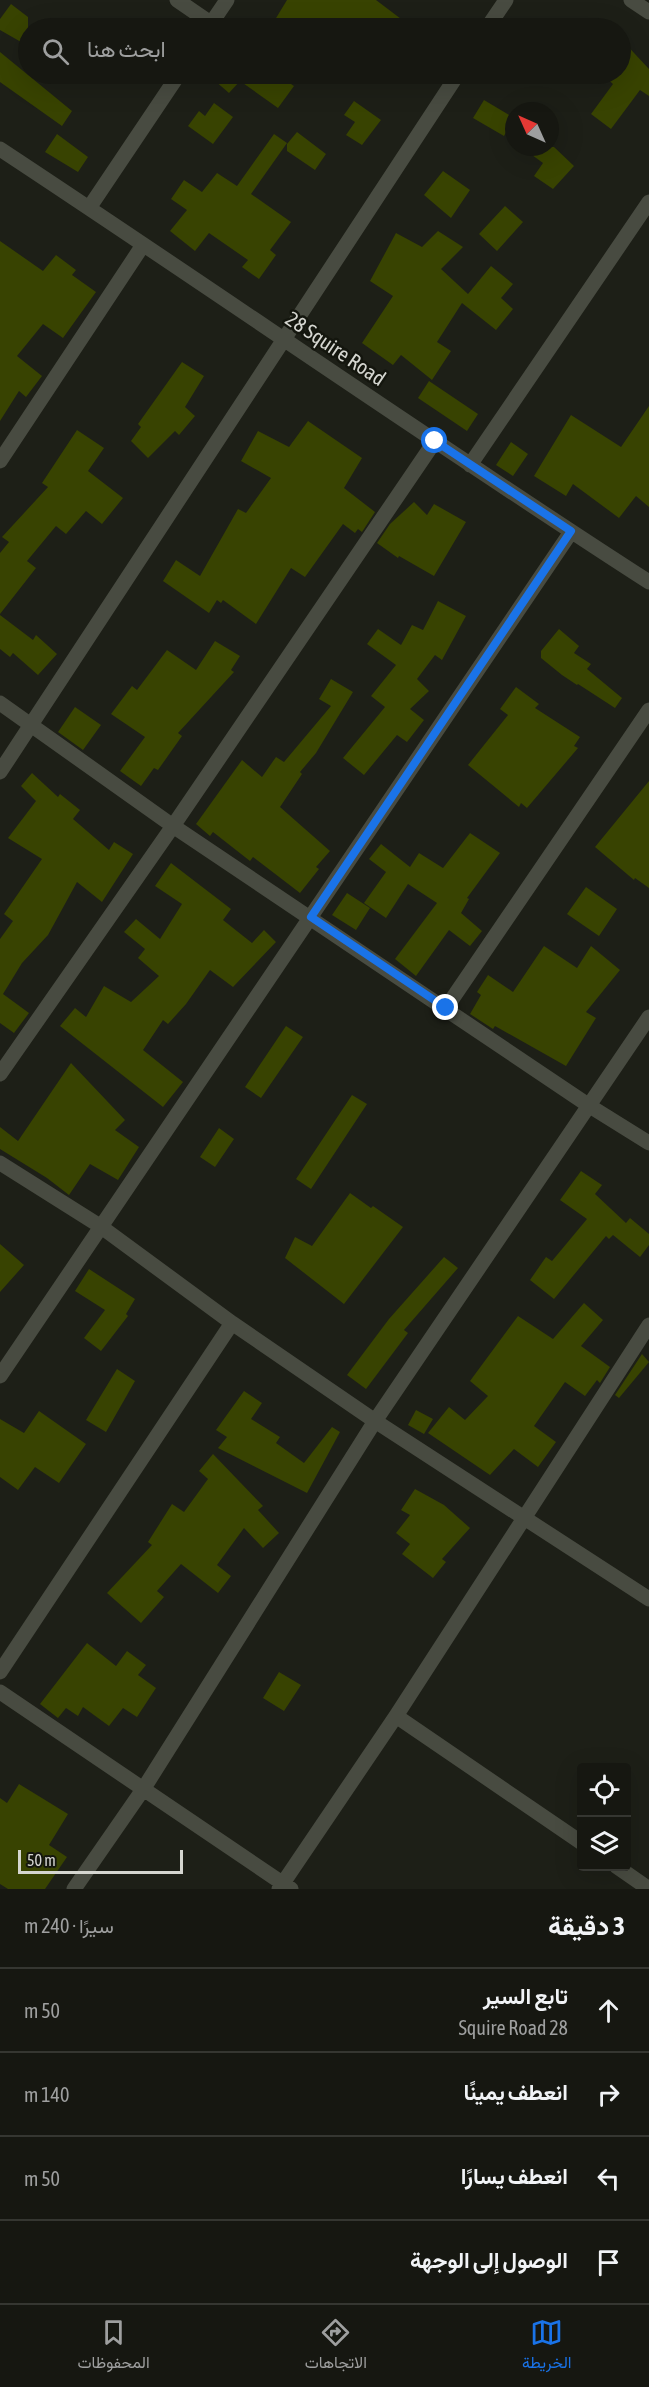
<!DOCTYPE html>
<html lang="ar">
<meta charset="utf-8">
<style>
body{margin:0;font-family:"Asap Condensed",Vazirmatn,sans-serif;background:#1f201a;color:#f1f3f6;direction:rtl}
.controls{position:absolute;right:18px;bottom:18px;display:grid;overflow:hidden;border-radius:6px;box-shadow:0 6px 24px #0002}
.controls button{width:54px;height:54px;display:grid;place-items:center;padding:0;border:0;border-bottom:2px solid #353631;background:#161711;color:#f1f3f6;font:30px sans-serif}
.compass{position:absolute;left:505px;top:102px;width:54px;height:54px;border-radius:50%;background:#161711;box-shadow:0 6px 24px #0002;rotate:315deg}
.scale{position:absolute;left:18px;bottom:15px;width:165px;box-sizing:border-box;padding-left:6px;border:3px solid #d5d6d0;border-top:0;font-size:16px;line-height:21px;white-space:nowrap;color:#d5d6d0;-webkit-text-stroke:4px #14160e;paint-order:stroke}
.stop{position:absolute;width:18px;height:18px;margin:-14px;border:4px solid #1a73e8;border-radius:50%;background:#fff}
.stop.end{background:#1a73e8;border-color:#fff;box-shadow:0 2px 6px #0008}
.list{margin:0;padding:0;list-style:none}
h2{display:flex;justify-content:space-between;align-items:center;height:78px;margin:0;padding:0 24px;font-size:26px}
h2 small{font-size:20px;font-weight:400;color:#9e9f9f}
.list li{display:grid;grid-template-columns:39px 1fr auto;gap:18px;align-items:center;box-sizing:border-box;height:84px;padding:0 24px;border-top:2px solid #353631}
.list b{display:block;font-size:22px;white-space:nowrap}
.list p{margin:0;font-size:20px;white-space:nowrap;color:#9e9f9f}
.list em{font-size:20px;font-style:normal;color:#9e9f9f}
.icon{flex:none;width:33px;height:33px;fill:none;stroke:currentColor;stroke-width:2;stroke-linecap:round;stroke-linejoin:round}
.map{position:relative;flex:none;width:649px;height:1889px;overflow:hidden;direction:ltr}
.search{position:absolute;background:#161711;box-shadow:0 6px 24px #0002;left:18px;right:18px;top:18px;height:66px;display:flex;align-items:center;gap:15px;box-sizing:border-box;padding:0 21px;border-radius:33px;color:#9e9f9f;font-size:22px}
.sheet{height:414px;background:#161711}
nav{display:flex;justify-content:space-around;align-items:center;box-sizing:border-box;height:84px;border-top:2px solid #353631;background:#161711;font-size:16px;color:#9e9f9f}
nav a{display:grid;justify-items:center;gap:3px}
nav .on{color:#1a73e8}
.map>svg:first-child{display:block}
</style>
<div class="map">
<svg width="649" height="1889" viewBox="0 0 649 1889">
<rect width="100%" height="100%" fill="#1d1f17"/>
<path fill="#384301" d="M287,0H376L413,28H270Z
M11,4L28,17V46L0,30V19Z
M621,39L649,69V96L640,90L611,129L591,114L613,84L602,74H621Z
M0,52L72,111L62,126L0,82Z
M207,74H276L294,86L278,108L240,81L229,93Z
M484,100L514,118L504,136L473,118Z
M354,101L381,120L362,145L346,135L355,122L344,115Z
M214,103L233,117L213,144L188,126L199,111L205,116Z
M297,132L326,154L315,170L287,151V144Z
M57,134L88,157L78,172L45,152Z
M274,134L287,143L251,194L291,222L270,250L276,255L259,279L242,267L248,260L209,233L195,251L170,231L187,210L171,199L184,180L202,192L217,173L237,186Z
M521,147H554L574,166L553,189L534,176L543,163Z
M443,171L470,190L451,218L424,195Z
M505,206L523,222L497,251L479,234Z
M438,231L463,247L441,269L468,294L491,266L513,284L501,298L513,309L496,330L462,303L437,342L451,351L432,380L401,355L393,365L362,343L393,296L370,281L396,233L422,247Z
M0,241L43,271L56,255L76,270L72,275L96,292L63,338L43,324L17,356L42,376L26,397L19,391L0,421Z
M182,362L204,376L185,407L195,416L179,435L175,431L148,458L131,441L141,427L138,424Z
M429,381L478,414L467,431L418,398Z
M649,406V507L636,496L619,518L573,484L566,496L534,476L571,415L621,447Z
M308,421L362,458L344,488L375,512L362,532L358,529L355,533L343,524L305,577L291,568L256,624L223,600L221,603L217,600L209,613L163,581L176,560L200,576L238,509L246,513L271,478L241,461L258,431L289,447Z
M77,430L104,448L88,471L123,498L102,524L86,511L66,534L56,526L27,561L36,568L0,614V553L9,542L2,537L48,487L42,483Z
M511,442L528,454L513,476L496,465Z
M414,502L427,515L434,504L466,522L434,576L399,556L398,558L377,543L390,524Z
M438,601L466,616L442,660L435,655L417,679L429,691L410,709L424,720L407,742L397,735L364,775L343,758L385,707L371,696L396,665L367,644L378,629L401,645L412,625L423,630Z
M0,615L33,640L36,635L57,654L38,675L13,653L10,657L0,649Z
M559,629L579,646L574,653L591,664L587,669L622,698L615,708L578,684L577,685L562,675L541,658V651Z
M215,641L240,656L231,670L234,672L178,733L182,736L158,770L154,768L141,786L120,771L145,737L111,714L132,686L137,690L167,650L196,670Z
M331,679L353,692L316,753L300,772L302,774L280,807L330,851L316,867L319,869L300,893L253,857L250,861L213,832L210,836L196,824L242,760L262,777L276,757L284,762L331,706L319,699Z
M516,687L539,704L535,708L580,737L574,746L578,748L527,808L521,803L519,807L468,765L508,715L500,709Z
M75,707L101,725L83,750L58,732Z
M32,773L58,797L60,794L80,810L73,819L109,850L114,842L133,854L102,902L77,882L48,935L22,963L3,994L29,1013L14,1033L0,1023V939L13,921L4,914L42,859L8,838L36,801L21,786Z
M649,781V888L635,878L634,880L595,847Z
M470,833L500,853L467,898L469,899L461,913L482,931L470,946L449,930L416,976L395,959L437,903L408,884L386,918L364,903L386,872L369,859L381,844L410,867L419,853L443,868Z
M171,863L231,909L223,920L252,943L264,930L276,942L233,987L210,970L186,1004L168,1024L163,1020L143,1050L183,1082L163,1107L60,1026L75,1008L86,1017L104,986L131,1002L159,976L138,958L145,949L124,932L136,919L160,939L182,904L155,886Z
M586,887L617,909L599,936L567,914Z
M347,893L370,908L356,930L332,915Z
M544,946L577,968L591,946L620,970L586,1012L596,1018L566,1066L495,1026L493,1029L470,1014L481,995L477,992L488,975L513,992Z
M286,1026L303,1037L261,1098L245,1087Z
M71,1063L125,1120L115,1130L139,1147L118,1180L90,1164L69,1195L47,1178L0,1149V1127L18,1141Z
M352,1095L367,1104L311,1189L296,1179Z
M219,1128L234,1139L215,1167L200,1157Z
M581,1171L602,1185L595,1194L626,1223L630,1218L649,1234V1245L640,1257L613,1235L609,1239L606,1236L554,1299L530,1280L546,1257L552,1261L587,1219L560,1200Z
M350,1193L371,1208L373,1206L403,1227L344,1304L285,1258L295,1237L312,1246Z
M0,1244L24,1265L0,1292Z
M444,1257L458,1268L404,1330L408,1333L366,1389L347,1375L389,1319Z
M89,1269L135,1299L126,1314L128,1316L101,1351L84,1338L105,1310L75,1291Z
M584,1303L603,1320L581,1346L610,1367L600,1383L597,1380L585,1396L565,1382L534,1426L556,1442L538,1467L514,1449L490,1475L428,1433L449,1407L465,1420L488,1396L470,1381L518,1316L553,1339Z
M642,1354L649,1362L619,1398L615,1395Z
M117,1369L135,1381L106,1432L86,1420Z
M244,1391L262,1403L251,1419L280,1437L276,1443L304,1463L332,1427L340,1432L307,1493L218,1448L227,1437L216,1430Z
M416,1410L433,1419L424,1434L408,1425Z
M39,1411L86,1444L59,1483L35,1467L18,1490L0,1477V1419L24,1433Z
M213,1454L263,1506L258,1510L279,1533L263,1548L244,1528L217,1565L231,1576L218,1593L181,1564L157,1591L164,1597L141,1623L107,1593L152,1545L148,1542L172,1504L184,1512L208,1479L199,1471Z
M415,1489L444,1505L470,1528L442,1559L446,1562L433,1578L402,1554L410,1544L396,1533L410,1515L401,1510Z
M87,1643L116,1666L127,1651L146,1665L138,1675L156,1688L137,1717L123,1708L109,1726L83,1707L78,1716L66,1708L58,1718L40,1704Z
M279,1672L301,1685L284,1711L263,1698Z
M19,1784L68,1814L49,1845L67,1857L45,1889H8L0,1884V1798L7,1803Z"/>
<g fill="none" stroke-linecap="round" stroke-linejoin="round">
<path stroke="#484b41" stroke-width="15" d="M177,0L212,24
M631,0L649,12
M208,28L227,0
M487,28L506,0
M0,149C217,292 430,441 649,582
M89,208L179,74
M0,461L143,245
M470,465L649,202
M0,703L173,826L588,1105L649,1143
M0,772L458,74
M446,1008L649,710
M0,1074L173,826L435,441
M0,1163L100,1226L232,1323L375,1421L649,1599
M0,1376L571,532
M0,1672L232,1323
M0,1692L291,1889
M396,1716L582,1843
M616,1866L649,1889
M74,1889L144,1788L375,1421L649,1017
M279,1889L396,1716L649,1325"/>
</g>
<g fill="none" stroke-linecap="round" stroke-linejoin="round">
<path stroke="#1a73e8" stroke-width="8" d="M435,441L571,531L311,917L446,1008"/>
</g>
<g text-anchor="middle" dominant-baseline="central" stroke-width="5" stroke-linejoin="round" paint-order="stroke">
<g font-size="21" fill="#d5d6d0" stroke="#14160e">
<text transform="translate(336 348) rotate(34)">28 Squire Road</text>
</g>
</g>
</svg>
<div class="controls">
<button><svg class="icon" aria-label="locate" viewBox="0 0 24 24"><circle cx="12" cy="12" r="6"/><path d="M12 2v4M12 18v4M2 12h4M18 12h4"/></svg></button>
<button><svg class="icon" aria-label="layers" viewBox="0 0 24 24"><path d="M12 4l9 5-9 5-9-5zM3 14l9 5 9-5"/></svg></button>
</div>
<svg class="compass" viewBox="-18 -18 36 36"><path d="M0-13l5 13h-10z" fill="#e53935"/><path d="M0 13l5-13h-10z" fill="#9e9f9f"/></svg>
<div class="scale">50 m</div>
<div class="stop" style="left:435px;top:441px"></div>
<div class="stop end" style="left:446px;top:1008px"></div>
<div class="search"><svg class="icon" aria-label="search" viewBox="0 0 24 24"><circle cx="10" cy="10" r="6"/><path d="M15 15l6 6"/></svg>ابحث هنا</div>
</div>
<section class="sheet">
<h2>3 دقيقة<small>سيرًا · 240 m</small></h2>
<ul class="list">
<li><svg class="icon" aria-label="ahead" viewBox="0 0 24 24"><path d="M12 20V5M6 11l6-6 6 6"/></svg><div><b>تابع السير</b><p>28 Squire Road</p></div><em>50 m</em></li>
<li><svg class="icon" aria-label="right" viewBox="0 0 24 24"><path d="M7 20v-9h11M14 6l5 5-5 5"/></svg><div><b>انعطف يمينًا</b></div><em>140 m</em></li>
<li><svg class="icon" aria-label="left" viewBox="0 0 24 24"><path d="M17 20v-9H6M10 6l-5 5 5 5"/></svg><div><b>انعطف يسارًا</b></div><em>50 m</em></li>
<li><svg class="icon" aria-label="arrive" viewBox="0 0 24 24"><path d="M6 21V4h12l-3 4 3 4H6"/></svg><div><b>الوصول إلى الوجهة</b></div></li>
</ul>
</section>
<nav>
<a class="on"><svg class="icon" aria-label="map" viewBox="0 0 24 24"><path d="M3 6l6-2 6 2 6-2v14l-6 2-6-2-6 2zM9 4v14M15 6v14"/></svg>الخريطة</a>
<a><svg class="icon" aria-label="directions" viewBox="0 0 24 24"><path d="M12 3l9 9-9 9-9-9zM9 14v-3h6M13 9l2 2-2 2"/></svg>الاتجاهات</a>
<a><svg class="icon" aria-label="saved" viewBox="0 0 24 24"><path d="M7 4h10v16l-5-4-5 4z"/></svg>المحفوظات</a>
</nav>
